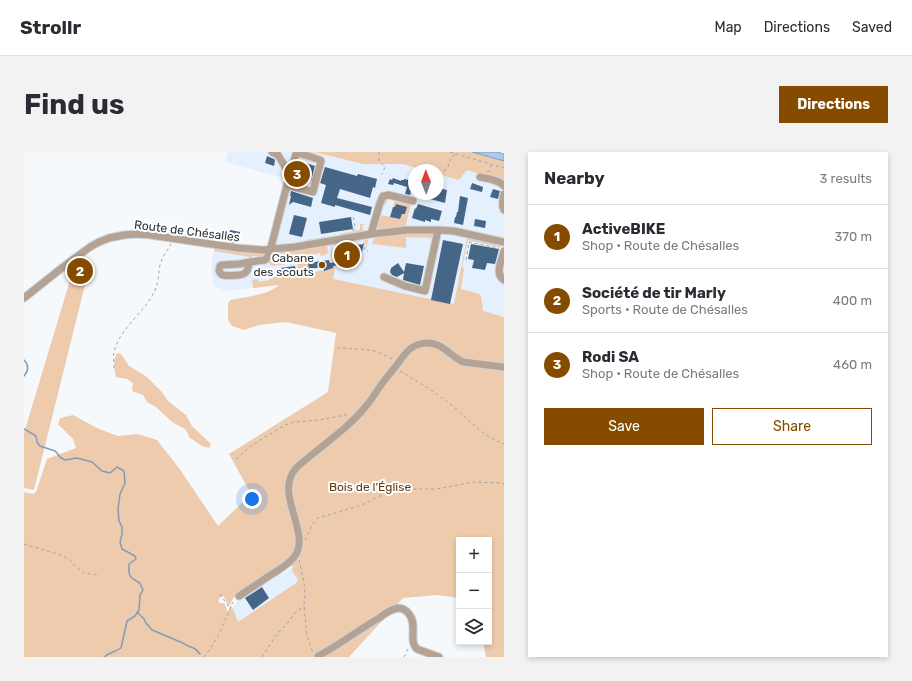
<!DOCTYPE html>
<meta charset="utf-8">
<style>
body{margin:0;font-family:Rubik,sans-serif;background:#f2f2f3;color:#2b2b33}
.controls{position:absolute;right:12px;bottom:12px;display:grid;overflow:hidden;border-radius:0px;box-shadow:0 2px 6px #0003}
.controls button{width:36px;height:36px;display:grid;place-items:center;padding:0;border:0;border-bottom:1px solid #e1e1e2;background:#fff;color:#2b2b33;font:20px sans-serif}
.compass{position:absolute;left:384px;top:12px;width:36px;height:36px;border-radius:50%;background:#fff;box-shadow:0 2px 6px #0003;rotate:359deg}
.you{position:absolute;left:228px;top:347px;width:14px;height:14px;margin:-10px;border:3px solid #fff;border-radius:50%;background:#1a73e8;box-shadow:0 0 0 6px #1a73e833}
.badge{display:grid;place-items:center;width:26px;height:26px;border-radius:50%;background:#854c00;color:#fff;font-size:13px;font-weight:700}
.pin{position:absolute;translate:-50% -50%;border:2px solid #fff;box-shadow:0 1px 4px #0006}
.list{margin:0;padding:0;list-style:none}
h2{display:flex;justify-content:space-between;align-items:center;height:52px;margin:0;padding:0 16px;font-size:17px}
h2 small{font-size:13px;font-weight:400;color:#7c7c81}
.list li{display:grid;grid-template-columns:26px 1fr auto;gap:12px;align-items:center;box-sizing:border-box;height:64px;padding:0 16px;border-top:1px solid #e1e1e2}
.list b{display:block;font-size:15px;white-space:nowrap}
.list p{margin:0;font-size:13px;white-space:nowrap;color:#7c7c81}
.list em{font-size:13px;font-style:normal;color:#7c7c81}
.actions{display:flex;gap:8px;padding:12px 16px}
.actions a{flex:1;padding:9px 0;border:1px solid #854c00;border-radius:0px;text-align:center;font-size:14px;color:#854c00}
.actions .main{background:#854c00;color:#fff}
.icon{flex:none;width:22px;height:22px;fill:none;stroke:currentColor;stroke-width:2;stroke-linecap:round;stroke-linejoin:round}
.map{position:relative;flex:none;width:480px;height:505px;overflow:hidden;border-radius:0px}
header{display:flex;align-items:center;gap:24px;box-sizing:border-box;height:56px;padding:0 20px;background:#fff;border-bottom:1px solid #e1e1e2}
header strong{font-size:19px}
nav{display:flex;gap:22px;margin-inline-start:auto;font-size:14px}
.intro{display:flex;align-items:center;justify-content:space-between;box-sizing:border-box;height:96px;padding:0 24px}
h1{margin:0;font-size:28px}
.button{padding:10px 18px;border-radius:0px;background:#854c00;color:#fff;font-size:14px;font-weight:700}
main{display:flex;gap:24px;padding:0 24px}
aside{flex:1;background:#fff;border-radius:0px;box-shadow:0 2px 6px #0003}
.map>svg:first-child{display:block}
</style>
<header>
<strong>Strollr</strong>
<nav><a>Map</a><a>Directions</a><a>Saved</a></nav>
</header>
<div class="intro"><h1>Find us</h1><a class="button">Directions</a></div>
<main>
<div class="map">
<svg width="480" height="505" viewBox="0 0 480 505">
<rect width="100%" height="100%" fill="#f6f9fc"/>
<path fill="#e4f0fd" d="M204,0H290L339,12H379L400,18H390V42H414V22L435,28L443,17L480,30V165L430,152L256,132L203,139L189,134L187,114L191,93L237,98L243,94L262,29L256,25L201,10Z
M267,417L274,428L272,431L214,471L209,456L211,452L216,447L257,419L258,420L260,421Z"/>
<path fill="#eecbad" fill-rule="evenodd" d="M290,0H448L480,9V30L443,18L435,28L414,22V18H400L379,12H339Z
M364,45L388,52L387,53L381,75L355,77C350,72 355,65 357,59H358L357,63L376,67L378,62H381L382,55L372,52L371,55H369L371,49L364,47L361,53L358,52L359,48Z
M336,72H342L338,73L339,80L282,90V88L316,83V82L336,78Z
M386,80L408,81L409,83L410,86L382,85V96L348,92L349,88L355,83Z
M421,81L478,93L479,94L476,95L444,88L438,115L440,116L437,137L455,142L457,144L459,159L480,165V505H462L459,490H465V388H435V446L413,443L379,446L325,505H0V340L9,342L12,340L23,307L52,296L49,287L34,272L36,266L49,263L75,277L94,284L114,282L133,288L155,316L194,374L227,342L205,302L304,240L312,181L262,170L235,173L220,178L208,174L204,168V152L206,148C223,144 242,144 255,133L229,136L228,128L234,127V129C245,131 249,124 258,121C263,119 269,119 274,119L273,110L249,114L246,113L244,108L251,100L300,92L303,94L304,100L303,102L297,104L296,101L283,104L286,121L309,116L306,92L341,86L344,89L342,97H341L342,92L341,89L339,88L308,93L307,95L311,116L309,127L430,152L443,86L421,82ZM264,409L269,416L267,417L274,428L272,431L214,470L209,456L203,459L202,455L200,451H196C193,448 195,446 199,444L205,454L210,445Z
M190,95L241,101L242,102L241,105L233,107V104H228V108H227L226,105L190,99Z
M56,109L67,111L63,128L47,123L51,110Z
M47,125L62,129L10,338L0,336V281Z
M93,201L97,202L105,214L123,225L137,239L144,249L162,263L168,274L187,292L185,296L178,294L166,286L161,277L148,270L132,255L123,250L119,243L108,239L109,231L103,227L92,225C90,217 89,208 93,201Z"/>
<path fill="#a7caf0" stroke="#829cb8" d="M448,0H473L480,2V9Z"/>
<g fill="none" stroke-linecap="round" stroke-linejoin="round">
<path stroke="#829cb8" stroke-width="1.5" d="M0,208C5,213 5,218 0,224
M0,277L12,284L13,290L16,294L31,299L33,301L36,305L41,308L53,306L68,310L78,319L86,321L93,315L100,319L101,331L96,342L94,357L95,369L98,375V382L96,390L98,397L111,404L112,407L105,412C104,424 106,426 116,431L119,438L116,443L115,458L111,464L103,469L97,496C91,500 86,500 80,505
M113,460L120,467L122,471L128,478L154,489C158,490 160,492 164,494C171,497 170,495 176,502"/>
</g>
<path fill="#466687" d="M243,4L250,7L251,8L250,14L241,11Z
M275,9L291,14L287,29H285L284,32L282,33L271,30V29L272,25L271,24Z
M301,15L333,24L334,22L353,27L351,36L349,35L346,46L316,37L313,46L348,55L346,63L311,53V55L297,51L302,33L296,31Z
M369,26L377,29V28H380V27L390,29L386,43L381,42L383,35L370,31L369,33L364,32L366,27L368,28Z
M448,31L459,35L458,40L446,37Z
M414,36L423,38L421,51L391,43V42H414Z
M469,37L476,39L474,47L466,45Z
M267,39L289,46L287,55L269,50L265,53L267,44H266Z
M436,44L444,46L439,73L430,71L431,65H432L433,60H434Z
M372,52L383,55L381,62H378L376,67L366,65L369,55H371Z
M394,52L418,59L415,69L407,67V70L401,68V70L388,66L391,56L392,57Z
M270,63L283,66L278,85L265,82Z
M327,65L329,77L297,82L295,70Z
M451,67L462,69L461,76L450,74Z
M206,78L216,80V84L214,83L213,91L204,90Z
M419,88L439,92L426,152L407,148Z
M340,92L335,110L309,114V116L300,119L299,115L285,117L284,111L305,108L306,111L314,110L312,96Z
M447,92L475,97L471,112L463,111L461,118L448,116L450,108L444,107Z
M374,111L380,120L382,111L400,114L396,133L379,128L380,121L373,125L368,123L366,120L367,116Z
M53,114L61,116L58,126L49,123L51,115L52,116Z
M271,114L272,119L258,121L257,116Z
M238,435L245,446L229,458L221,446Z"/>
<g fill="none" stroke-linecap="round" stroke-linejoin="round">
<defs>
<path id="minor" d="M248,0L254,3L266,23
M456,25C464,27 474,27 480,34
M480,42C479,47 477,53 480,58
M347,82L355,54L358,46L359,44L365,43L389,49
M480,99C478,108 470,122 480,128
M226,110L241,108L245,103L263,33L289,40L297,9L296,8L275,1L272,2L263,33
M226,110C224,113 225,117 222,120C220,124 203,124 199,123C196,122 196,121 195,118L196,114L198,113L216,112Z
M360,125L381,134L401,139L414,78
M0,146L39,115L66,95L75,90L85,86L100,83L113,82L126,83L214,96L238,98L271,95L347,82L384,78H414L430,79L480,90
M215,444C226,437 237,429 248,422C256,417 265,412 270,405C287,385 256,348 267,324C268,321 270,319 272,316C294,296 324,277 343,253C348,247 352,240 357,233C362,226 367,220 372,214C381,202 386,192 402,191C418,190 426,204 439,210L480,215
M294,504C315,493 334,478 355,466C360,462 367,457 374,456C378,456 382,458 385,462C394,473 384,489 393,497L415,505"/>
</defs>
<use href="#minor" stroke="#d1d5d9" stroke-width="9"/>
<path stroke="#9fa4a8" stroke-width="1" stroke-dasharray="3 3" stroke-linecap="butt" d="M355,0V9L361,15L358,22
M426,0L480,16
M463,20L465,19L467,13
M414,21L423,17L424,15L425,10L431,2
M328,78H330L331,75L329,62
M339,90L341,92L340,98L344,99
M442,108L445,90L475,96
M313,196L337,197L351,199L370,208
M90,216C90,211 89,205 90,200C96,175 121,161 131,138C135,130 134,122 136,113C138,105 143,99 147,92
M376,219C395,230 414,242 431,256C448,270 458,284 480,292
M212,307L225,295L261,273L270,270L296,268L326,262
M281,388L290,370L294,366L338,353L353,345L369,339L387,337H413L450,330L475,331L480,332
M0,392L37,403L45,407L53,416L60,421L74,423
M275,408L280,431L281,441L280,454L283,484L289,501
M196,442L206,457L207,454
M180,505C192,490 199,474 206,457L207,456V453L210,449
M238,505L253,482L262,473L271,461L280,454
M380,505L385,495"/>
<use href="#minor" stroke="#b4a394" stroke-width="7"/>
</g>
<circle fill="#854c00" stroke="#fff" stroke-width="1.5" cx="298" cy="113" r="4"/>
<g text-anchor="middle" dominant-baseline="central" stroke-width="4" stroke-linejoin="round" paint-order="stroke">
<g font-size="12" fill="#2b3137" stroke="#fff">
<text transform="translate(163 79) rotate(7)">Route de Chésalles</text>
</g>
<g font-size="12" fill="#2b3137" stroke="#fff" text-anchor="end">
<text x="290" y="106">Cabane<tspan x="290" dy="14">des scouts</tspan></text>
</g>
<g font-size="12" fill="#623b13" stroke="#fff">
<text x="346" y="335">Bois de l'Église</text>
</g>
</g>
</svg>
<div class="controls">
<button>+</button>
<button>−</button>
<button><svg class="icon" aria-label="layers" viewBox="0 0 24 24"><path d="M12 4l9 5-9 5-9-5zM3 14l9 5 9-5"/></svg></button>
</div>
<svg class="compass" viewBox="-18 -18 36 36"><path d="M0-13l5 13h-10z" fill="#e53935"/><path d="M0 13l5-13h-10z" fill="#7c7c81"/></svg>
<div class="you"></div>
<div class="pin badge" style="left:323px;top:103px">1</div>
<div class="pin badge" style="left:56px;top:119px">2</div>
<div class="pin badge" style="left:273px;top:22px">3</div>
</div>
<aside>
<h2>Nearby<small>3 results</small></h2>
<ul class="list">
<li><span class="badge">1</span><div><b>ActiveBIKE</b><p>Shop · Route de Chésalles</p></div><em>370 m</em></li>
<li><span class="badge">2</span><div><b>Société de tir Marly</b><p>Sports · Route de Chésalles</p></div><em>400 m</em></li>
<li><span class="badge">3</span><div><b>Rodi SA</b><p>Shop · Route de Chésalles</p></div><em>460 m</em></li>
</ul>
<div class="actions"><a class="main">Save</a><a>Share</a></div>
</aside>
</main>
